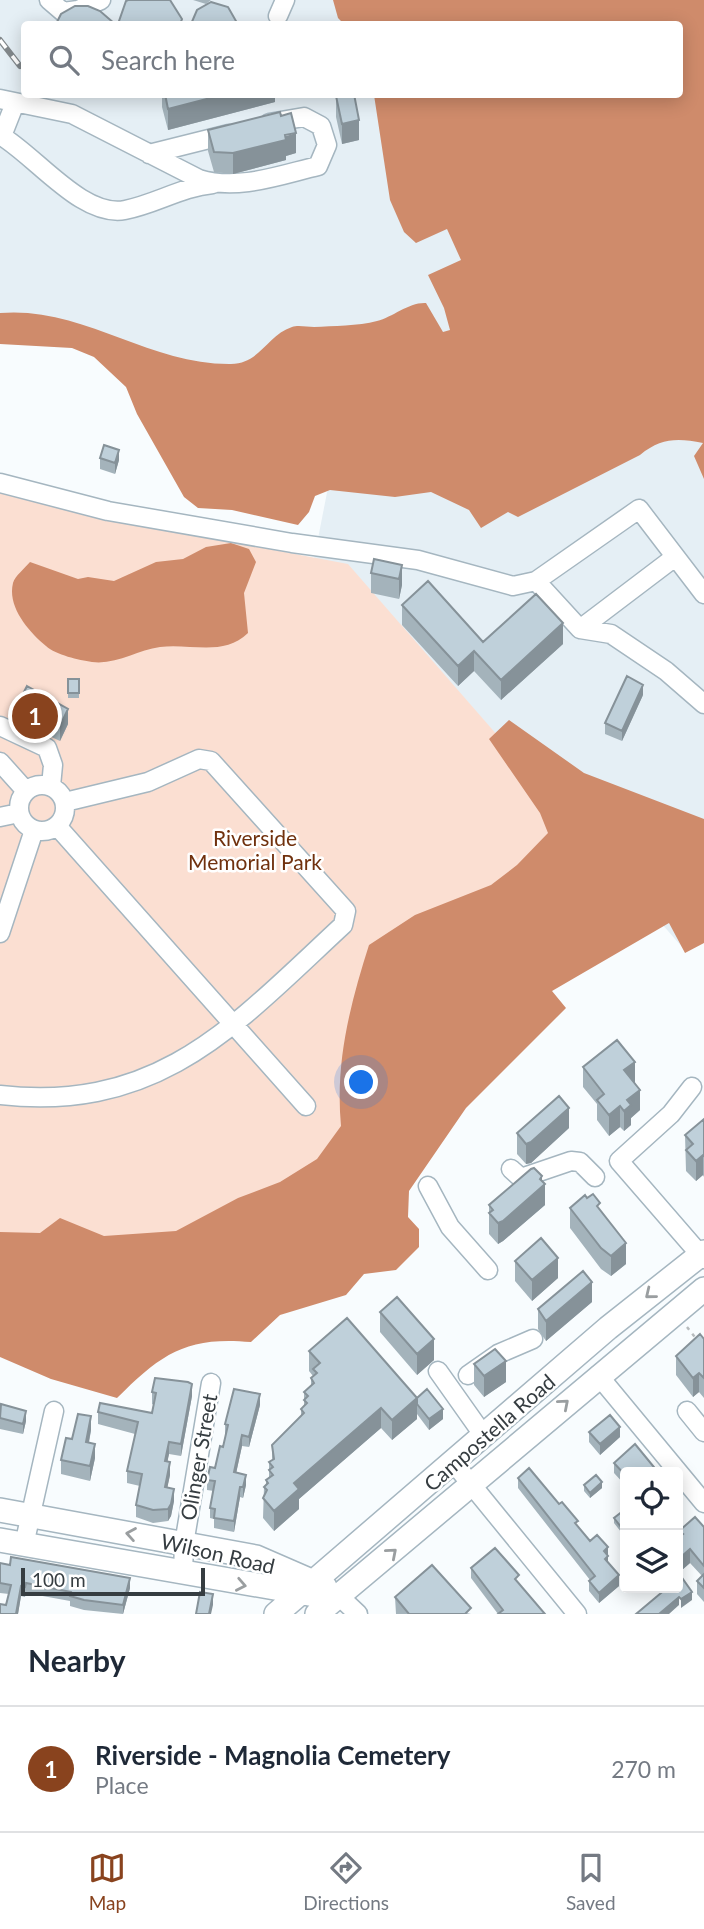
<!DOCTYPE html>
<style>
body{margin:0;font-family:Lato,sans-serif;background:#f2f2f3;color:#1f2937}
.controls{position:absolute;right:21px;bottom:21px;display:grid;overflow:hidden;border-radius:7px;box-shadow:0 4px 18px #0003}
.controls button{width:63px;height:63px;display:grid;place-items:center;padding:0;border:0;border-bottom:2px solid #e0e1e3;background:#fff;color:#1f2937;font:35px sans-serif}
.scale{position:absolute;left:21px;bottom:18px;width:184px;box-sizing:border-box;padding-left:7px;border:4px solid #363d41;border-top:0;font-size:19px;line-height:24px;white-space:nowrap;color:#363d41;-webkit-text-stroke:5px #fff;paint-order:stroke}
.you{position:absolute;left:362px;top:1083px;width:24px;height:24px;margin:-18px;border:5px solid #fff;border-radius:50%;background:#1a73e8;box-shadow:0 0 0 10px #1a73e833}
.badge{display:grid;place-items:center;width:46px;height:46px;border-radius:50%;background:#89431e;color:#fff;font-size:23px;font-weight:700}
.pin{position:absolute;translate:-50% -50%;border:4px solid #fff;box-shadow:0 2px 7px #0006}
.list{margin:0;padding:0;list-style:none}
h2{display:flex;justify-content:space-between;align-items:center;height:91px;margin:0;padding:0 28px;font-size:30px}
h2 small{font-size:23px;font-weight:400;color:#747a83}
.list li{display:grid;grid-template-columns:46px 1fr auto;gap:21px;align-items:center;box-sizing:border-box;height:126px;padding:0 28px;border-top:2px solid #e0e1e3}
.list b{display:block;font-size:26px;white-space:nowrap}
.list p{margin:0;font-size:23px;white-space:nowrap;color:#747a83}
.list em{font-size:23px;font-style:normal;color:#747a83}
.icon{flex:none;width:38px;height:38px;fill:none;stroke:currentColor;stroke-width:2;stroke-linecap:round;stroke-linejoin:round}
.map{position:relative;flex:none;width:704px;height:1614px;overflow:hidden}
.search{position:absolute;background:#fff;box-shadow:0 4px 18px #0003;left:21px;right:21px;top:21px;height:77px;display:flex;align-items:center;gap:18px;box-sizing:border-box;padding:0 24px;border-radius:7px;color:#747a83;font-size:26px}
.sheet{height:217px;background:#fff}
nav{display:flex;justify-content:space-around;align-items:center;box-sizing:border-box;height:98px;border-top:2px solid #e0e1e3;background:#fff;font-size:19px;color:#747a83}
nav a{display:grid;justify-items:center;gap:4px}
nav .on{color:#89431e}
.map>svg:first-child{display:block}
</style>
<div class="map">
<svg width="704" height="1614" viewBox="0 0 704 1614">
<rect width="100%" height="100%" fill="#f8fcfe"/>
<path fill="#e5eff5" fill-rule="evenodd" d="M0,0H704V937L682,947L348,565L314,559L341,421L0,325ZM24,24H680V94H24Z"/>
<path fill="#fbdfd2" d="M0,493L103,518L348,564L620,876L349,1158L213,1229L0,1257Z"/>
<path fill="#cf8b6b" d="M333,0H704V479L694,456L703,443C677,438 661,438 640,455L518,517L508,512L481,528L469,510L431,492L395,497L330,490L315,496L309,512L298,525L232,510L198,508L184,497L137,414L126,387L94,357L72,348L0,344V313C83,306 148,365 231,364C260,364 267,335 292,327C298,325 307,327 314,327C333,326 358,326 377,321C393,317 409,302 426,303L443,332L450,330L444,308L428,275L461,260L447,229L416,243L404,232L390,200L374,95L680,94V24H344L338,18Z
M231,543L249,549L256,562L244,593L248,633C224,657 190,643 160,647C137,650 117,665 92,662C79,660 56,655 46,646C29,632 7,607 13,583C15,576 25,568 30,562L78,579L88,577L114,581L156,562L183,559L206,547Z
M509,720L584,773L704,819V943L685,953L669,923L552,991L566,1008L466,1108L409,1191L408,1217L419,1229V1247L396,1270L364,1274L346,1295L280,1315L251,1342C186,1336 161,1354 117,1398L51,1379L0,1357V1232L40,1233L60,1218L104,1236L176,1231L238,1198L280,1182L317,1159L341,1126C335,1062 350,1005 369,945L415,915L491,885L517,865L548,833L540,813L489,739Z"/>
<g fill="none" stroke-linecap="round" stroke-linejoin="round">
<defs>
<path id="minor" d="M49,0L63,12L78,10L101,0
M278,16L285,0
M0,99L72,114L199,179C238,191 280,175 318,166L327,145L321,126L304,117L269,123
M0,135C36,156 82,218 125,210C156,204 181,187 213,184
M2,136L15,103
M149,154L229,134
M0,483L108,511L292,543L418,560L513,586L536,581L639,509L704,594
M536,581L580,629L611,634L666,671L704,704
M580,629L675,557
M0,726L47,748L53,765L51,786
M0,762L26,791
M19 808a23 23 0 1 1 46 0a23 23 0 1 1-46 0Z
M0,817L19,813
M57,826L306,1106
M0,933L34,830
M692,1087L671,1114L619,1161L704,1259
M0,1095C160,1113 236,1024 343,925L346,911L211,761L199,759L148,782L65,802
M511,1169L521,1178L571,1161L580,1162L595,1177
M428,1186L450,1227L488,1270
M438,1371L484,1436
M468,1375L498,1354L533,1339
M598,1375L704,1503
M687,1411L704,1432
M453,1462L577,1614
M24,1545L54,1411
M183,1573L184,1544L211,1383
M340,1597L358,1614"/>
<path id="major" d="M0,1510L256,1557L325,1587
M0,1540L309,1594
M276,1614L608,1328L704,1252
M317,1614L704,1289"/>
</defs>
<use href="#minor" stroke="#a5b6c0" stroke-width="21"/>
<use href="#major" stroke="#a5b6c0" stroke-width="26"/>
<path stroke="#b6bbbd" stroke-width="2.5" stroke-dasharray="3.5 5" stroke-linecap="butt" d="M687,1327L698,1341"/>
<use href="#minor" stroke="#fff" stroke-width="18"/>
<use href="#major" stroke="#fff" stroke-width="23"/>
<defs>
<path id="rail" d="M0,40L20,66"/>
</defs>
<use href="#rail" stroke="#82888b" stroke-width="6"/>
<use href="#rail" stroke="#fff" stroke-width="3.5" stroke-dasharray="10" stroke-linecap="butt"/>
</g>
<path fill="#a4b3bb" d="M193,0H211L206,4Z
M162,94H275V102L168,130L162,107Z
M336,96L359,140L342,144L336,117Z
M208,130L296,153L286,156V160L233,174L214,172L208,151Z
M100,458L119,460L115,474L100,469Z
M402,565V585L399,599L371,593V573Z
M402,605L483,642L563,644L501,700L474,671L458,686L402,625Z
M68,679H79V698H68Z
M643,695L622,741L605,734V723Z
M17,706L68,724L60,741L17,721Z
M583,1067L635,1082L640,1110L631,1118V1125L624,1131L620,1127L609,1136L597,1120V1104L583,1087Z
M704,1119V1177L703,1175L696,1181L686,1171L685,1135Z
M569,1128L531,1163L526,1164L517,1154V1133Z
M542,1181L545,1205L503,1241L498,1244L489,1234V1205Z
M570,1208L600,1211L626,1264L611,1276L601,1269L570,1228Z
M515,1261L558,1278L532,1301L515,1281Z
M592,1302L546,1341L538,1329V1309Z
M380,1312L434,1360L417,1375L380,1332Z
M704,1339V1398L699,1392L693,1397L676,1375V1356Z
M309,1351L417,1398L443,1419L429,1430L417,1414V1419L392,1440L381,1428L299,1499V1509L274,1531L263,1518L264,1487L266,1485V1480L269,1478V1462L272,1460V1445L301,1417V1409L304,1406V1392L311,1386V1378L313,1376L309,1371Z
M474,1364L506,1382L484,1397L474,1385Z
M152,1392L192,1396L181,1456L169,1454L167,1462L170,1475L167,1488L174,1501L171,1516L168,1521L153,1523L136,1517V1505L140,1486L127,1483V1471L135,1434L98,1424V1412L152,1413L154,1405L152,1404Z
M260,1405L249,1447L242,1446L236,1473L246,1485L243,1498L240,1497L234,1532L214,1528V1519L210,1518V1508L214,1491L207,1490V1480L215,1468L223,1447L226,1435H225V1424Z
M0,1409L26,1421L23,1434L0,1429Z
M91,1430L89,1443L95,1458L90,1481L61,1474V1460L72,1439Z
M589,1432L620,1437L600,1455L589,1442Z
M614,1463L625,1472V1485L614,1473Z
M518,1478L578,1526L590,1541L608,1556V1563L619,1586L599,1603L589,1591V1581L590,1580L518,1488Z
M584,1485L602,1488L590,1498L584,1491Z
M625,1514V1537L614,1523V1518Z
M704,1527V1602L697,1594V1581L702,1576L690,1563L682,1570L678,1565V1538L679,1537V1531Z
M0,1563L130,1588L123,1614L84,1610L70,1606V1601L26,1593L25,1597L21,1596L18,1614H0L6,1605L9,1594L0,1593Z
M471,1568L519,1584L545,1614H498L471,1578Z
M395,1597L471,1614H396Z"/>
<path fill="#869299" d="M226,94H275V102L168,130V109Z
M359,120V140L342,144V124Z
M296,133V153L286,156V160L233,174V153Z
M119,450V460L115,474V463Z
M402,565V585L399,599V579Z
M563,623V644L501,700V680Z
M474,651V671L458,686V666Z
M643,685V695L622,741V731Z
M68,709V724L60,741V726Z
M635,1062V1082L624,1090V1070Z
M640,1090V1110L631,1118V1125L624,1131V1111L627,1100Z
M620,1106V1127L609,1136V1115Z
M569,1108V1128L531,1163L526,1164V1144Z
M703,1155V1175L696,1181V1161Z
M542,1176V1186L545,1184V1205L503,1241L498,1244V1223Z
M626,1243V1264L611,1276V1256Z
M558,1258V1278L532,1301V1280Z
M592,1282V1302L546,1341V1321Z
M434,1339V1360L417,1375V1354Z
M506,1361V1382L484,1397V1376Z
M699,1373V1392L693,1397V1378Z
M192,1384V1396L181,1456V1444Z
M260,1394V1405L249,1447V1437Z
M417,1398V1419L392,1440V1420Z
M381,1408V1428L299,1499V1509L274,1531V1511L294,1483Z
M443,1409V1419L429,1430V1419Z
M26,1411V1421L23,1434V1424Z
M91,1416V1430L86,1456V1442Z
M620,1427V1437L600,1455V1444Z
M242,1435V1446L234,1483V1472Z
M169,1442V1454L165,1474V1461Z
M95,1444V1458L90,1481V1466Z
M170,1462V1475L165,1499V1487Z
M246,1475V1485L243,1498V1487Z
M602,1482V1488L590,1498V1493Z
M240,1487V1497L234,1532V1521Z
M174,1489V1501L171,1516L168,1521V1509Z
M608,1547V1567L605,1570L604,1551Z
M690,1549V1563L682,1570V1556Z
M619,1575V1586L599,1603V1593Z
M130,1578V1588L123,1614V1605Z
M21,1586V1596L18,1614H16Z
M692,1592V1600L681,1608V1599Z
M213,1594V1605L211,1614H209Z
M679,1597V1605L669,1614H659Z"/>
<path fill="#bfd0da" stroke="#869299" stroke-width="2" d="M128,0H170L182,19L180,24H118L126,1Z
M211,2L228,7L236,21L235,24H191L197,10Z
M75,6H88L100,11L115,24H56L61,14Z
M165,94H226L168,109Z
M344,94H354L359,120L342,124L336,96Z
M280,112L281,116L291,113L296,133L285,135L286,140L233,153L214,152L208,130Z
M104,445L119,450L115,463L100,458Z
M374,559L402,565L399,579L371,573Z
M428,581L483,642L536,594L563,623L501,680L474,651L458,666L402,605Z
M627,676L643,685L622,731L605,723Z
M68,679H79V693H68Z
M27,686L68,709L60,726L17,706Z
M617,1040L635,1062L624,1070L640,1090L627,1100L631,1105L624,1111L620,1106L609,1115L597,1100L604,1094L583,1067Z
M559,1096L569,1108L531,1142L526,1144L517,1133Z
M704,1119V1156L703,1155L696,1161L686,1150L693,1144L685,1135Z
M534,1168L542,1176L540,1179L545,1184L503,1221L498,1223L489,1213L493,1210L489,1205L531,1169Z
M593,1194L600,1203L597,1206L626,1243L611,1256L601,1248L570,1208L585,1195L587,1198Z
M541,1238L558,1258L532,1280L515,1261Z
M583,1271L592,1282L546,1321L538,1309Z
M397,1297L434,1339L417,1354L380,1312Z
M347,1318L417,1398L392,1420L381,1408L294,1483L299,1489L274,1511L263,1498L267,1490L264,1487L268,1483L266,1480L273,1475L269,1470L273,1467L269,1462L274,1459L272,1445L304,1413L301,1409L307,1403L304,1400L308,1396L304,1392L314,1383L311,1378L317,1373L313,1369L320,1363L309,1351Z
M700,1334L704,1339V1378L699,1373L693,1378L676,1356Z
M495,1349L506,1361L484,1376L474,1364Z
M155,1378L188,1382L192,1384L181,1444L169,1442L165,1461L170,1462L165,1487L174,1489L171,1504L168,1509L153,1510L136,1505L142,1474L127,1471L138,1422L98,1412L100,1403L152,1413L156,1393L152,1392Z
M234,1389L260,1394L249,1437L242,1435L234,1472L246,1475L243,1487H240L234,1521L214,1518L215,1509L210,1508L215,1481L207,1480L210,1467L215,1468L220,1446L223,1447L228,1425L225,1424Z
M427,1389L443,1409L429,1419L417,1404V1398Z
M1,1404L26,1411L23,1424L0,1418Z
M78,1414L91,1416L86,1442L95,1444L90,1466L61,1460L66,1438L72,1439Z
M610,1415L620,1427L600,1444L589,1432Z
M635,1444L658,1472H625V1475L614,1463Z
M529,1468L559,1504L562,1502L578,1521L575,1523L590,1541L597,1535L608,1547L604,1551L608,1556L605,1559L619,1575L599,1593L589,1581L595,1576L518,1478Z
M596,1475L602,1482L590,1493L584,1485Z
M623,1511L625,1514V1532L614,1518Z
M695,1517L704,1527V1566L690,1549L682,1556L678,1551V1538L683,1534L679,1531Z
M495,1548L519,1575L515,1579L545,1614H498L503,1610L471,1568Z
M11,1557L130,1578L123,1605L84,1600L70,1596L71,1592L26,1583L25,1587L21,1586L16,1614H0V1604L6,1605L11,1585L0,1583V1563L10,1565Z
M432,1565L471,1608L465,1614H409L395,1597Z
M678,1572L692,1592L681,1599L679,1597L659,1614H636L667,1588H678Z
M704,1574V1588L697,1581Z
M200,1592L213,1594L209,1614H196Z"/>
<defs><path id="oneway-chevron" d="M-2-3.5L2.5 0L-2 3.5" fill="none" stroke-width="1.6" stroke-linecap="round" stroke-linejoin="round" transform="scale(1.75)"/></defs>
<g stroke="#9a9ea0">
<use href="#oneway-chevron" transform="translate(650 1294) rotate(141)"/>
<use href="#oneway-chevron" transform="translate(564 1404) rotate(-41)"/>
<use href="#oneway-chevron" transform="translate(131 1534) rotate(-170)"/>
<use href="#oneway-chevron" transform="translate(392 1553) rotate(-41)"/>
<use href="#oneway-chevron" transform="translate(241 1585) rotate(11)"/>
</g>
<g text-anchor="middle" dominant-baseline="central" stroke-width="5" stroke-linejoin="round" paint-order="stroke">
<g font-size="21" fill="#70310e" stroke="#fff">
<text x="255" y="837">Riverside<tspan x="255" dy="24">Memorial Park</tspan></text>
</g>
<g font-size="21" fill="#363d41" stroke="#fff">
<text transform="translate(489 1432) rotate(-41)">Campostella Road</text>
<text transform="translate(198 1457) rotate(-80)">Olinger Street</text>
<text transform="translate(218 1553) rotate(13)">Wilson Road</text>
</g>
</g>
</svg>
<div class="controls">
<button><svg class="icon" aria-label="locate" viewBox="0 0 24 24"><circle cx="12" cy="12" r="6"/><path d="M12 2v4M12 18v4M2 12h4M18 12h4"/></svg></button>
<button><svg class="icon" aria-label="layers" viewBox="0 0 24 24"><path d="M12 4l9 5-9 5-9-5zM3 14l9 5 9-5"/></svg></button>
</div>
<div class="scale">100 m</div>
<div class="you"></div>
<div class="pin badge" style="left:35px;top:716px">1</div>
<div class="search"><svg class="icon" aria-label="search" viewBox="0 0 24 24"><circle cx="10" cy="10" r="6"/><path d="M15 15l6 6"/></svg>Search here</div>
</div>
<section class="sheet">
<h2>Nearby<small></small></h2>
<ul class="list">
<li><span class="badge">1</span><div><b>Riverside - Magnolia Cemetery</b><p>Place</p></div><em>270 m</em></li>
</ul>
</section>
<nav>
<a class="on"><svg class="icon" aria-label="map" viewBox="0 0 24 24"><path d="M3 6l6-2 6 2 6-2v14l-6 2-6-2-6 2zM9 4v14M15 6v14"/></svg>Map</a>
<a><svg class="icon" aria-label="directions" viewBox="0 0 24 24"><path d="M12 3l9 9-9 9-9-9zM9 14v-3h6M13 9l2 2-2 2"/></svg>Directions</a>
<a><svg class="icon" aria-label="saved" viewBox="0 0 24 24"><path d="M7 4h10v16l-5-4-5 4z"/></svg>Saved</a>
</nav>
